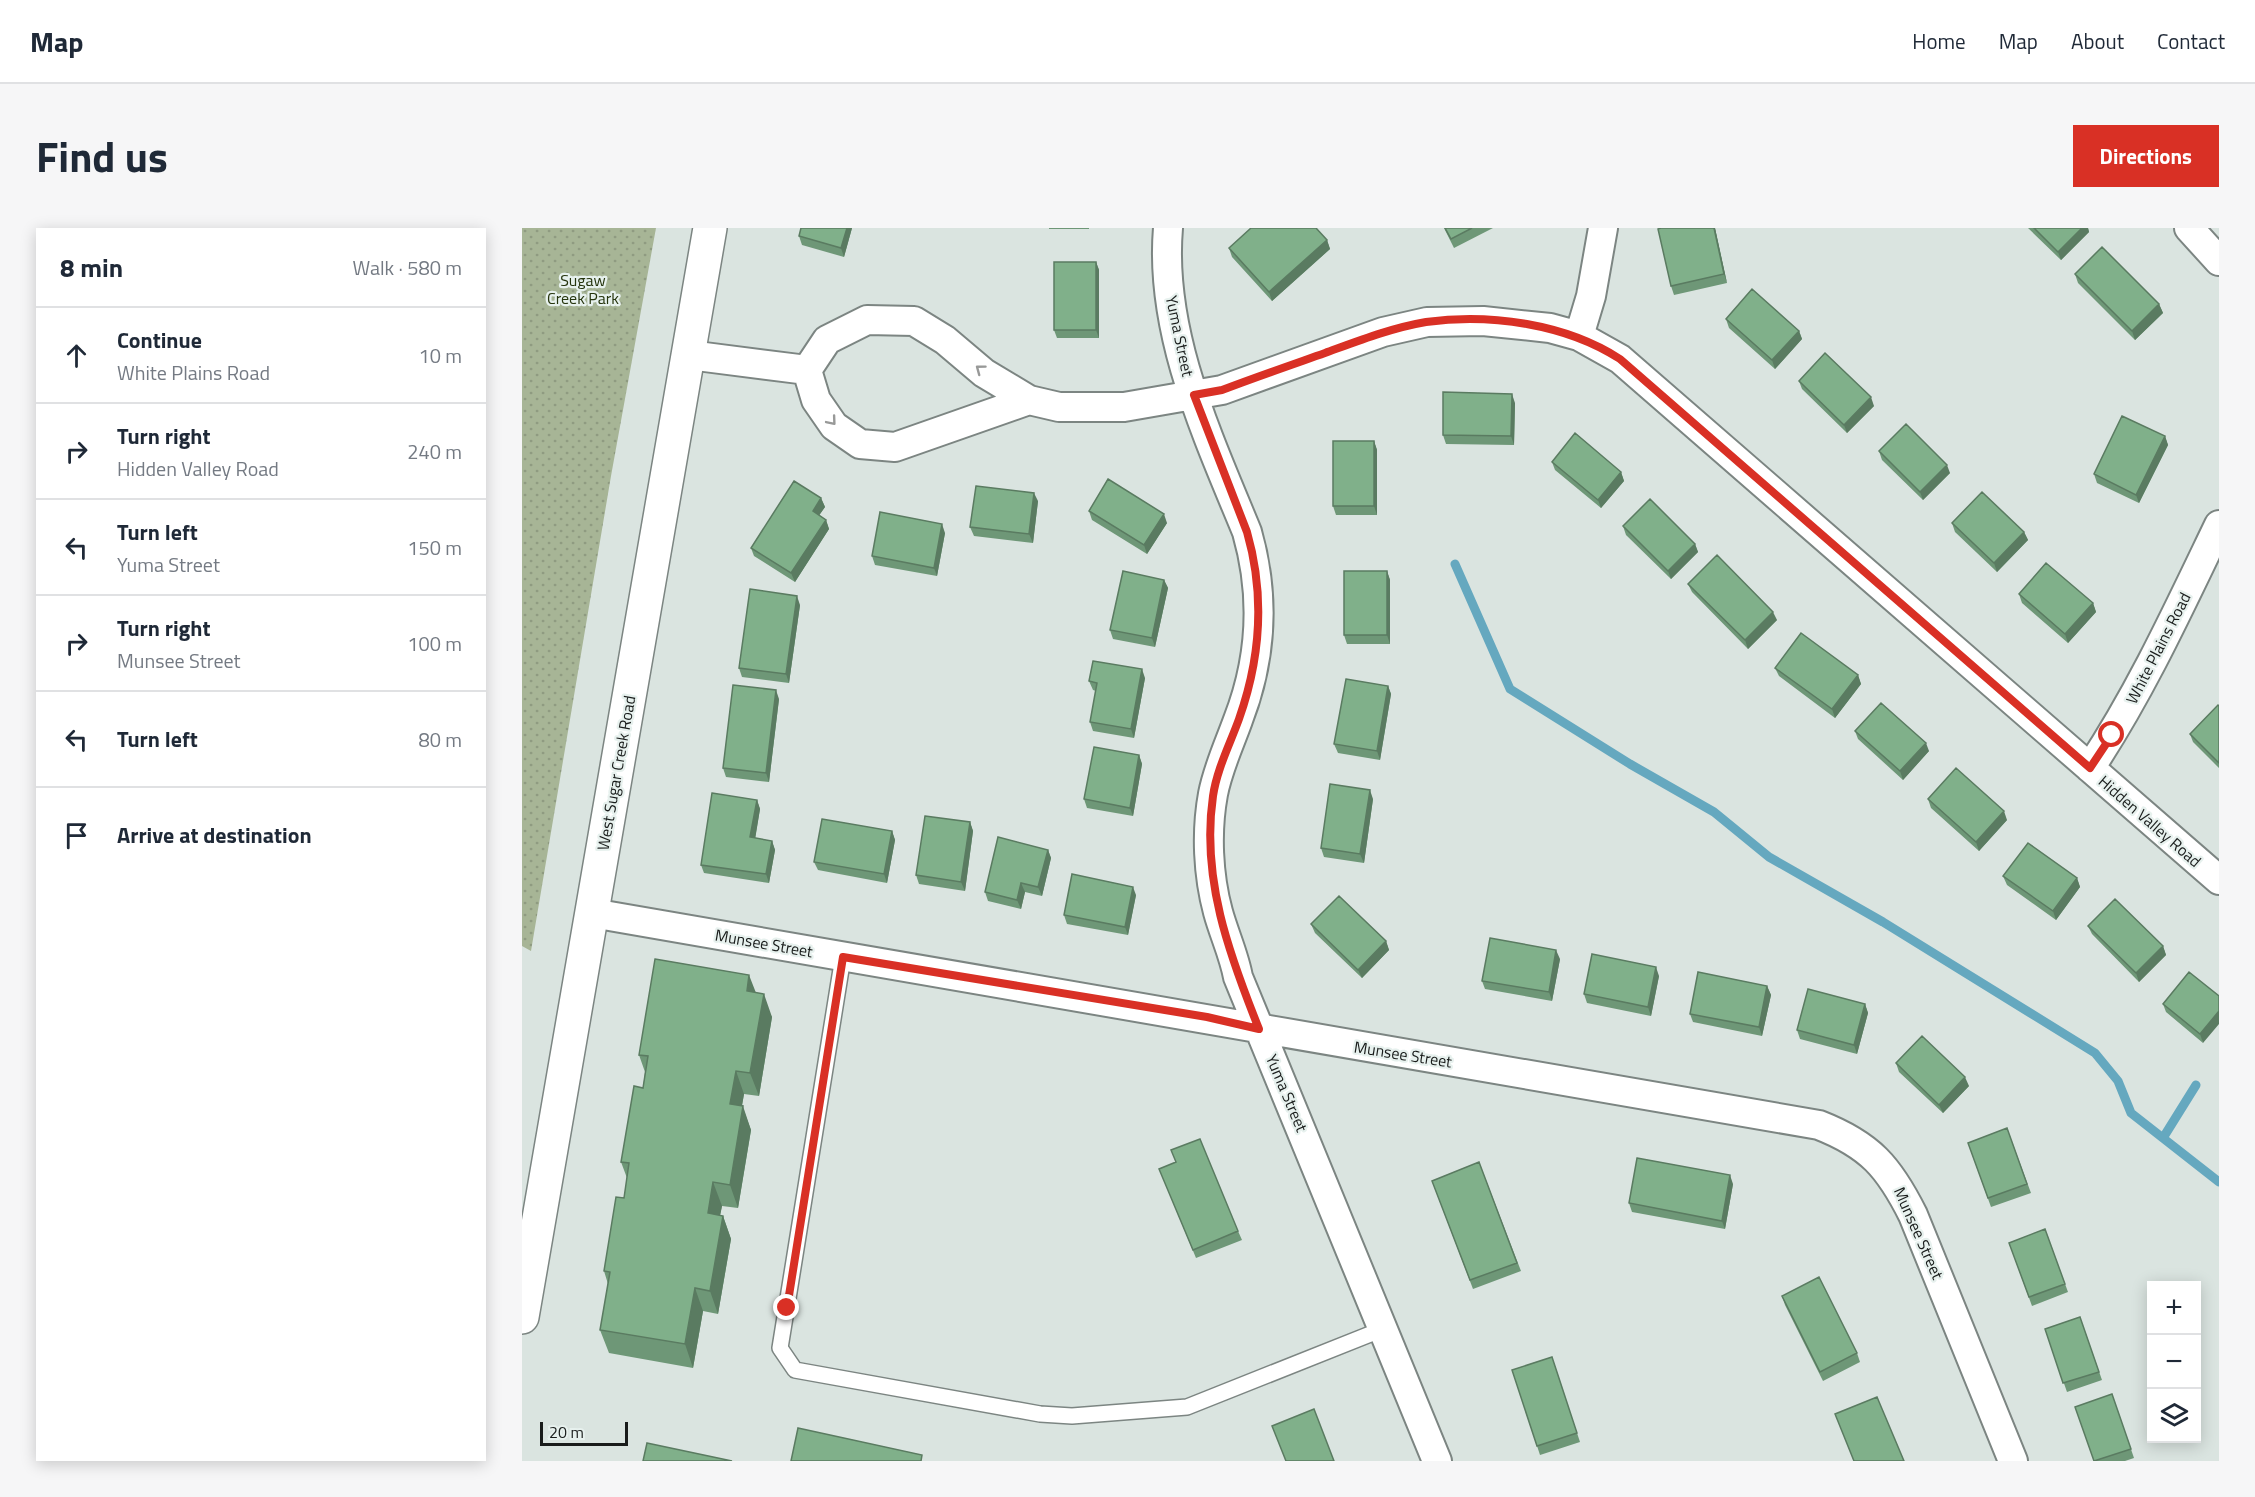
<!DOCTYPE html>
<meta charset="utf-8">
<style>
body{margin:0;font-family:"Titillium Web",sans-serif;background:#f6f6f7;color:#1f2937}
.controls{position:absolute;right:18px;bottom:18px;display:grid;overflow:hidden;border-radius:0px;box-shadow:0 3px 15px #0003}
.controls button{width:54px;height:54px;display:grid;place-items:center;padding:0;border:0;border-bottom:2px solid #e0e1e3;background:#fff;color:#1f2937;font:30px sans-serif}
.scale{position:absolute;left:18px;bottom:15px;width:88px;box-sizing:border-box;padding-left:6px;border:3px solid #191c1b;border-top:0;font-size:16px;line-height:21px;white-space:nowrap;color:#191c1b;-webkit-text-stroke:4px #e7f1ee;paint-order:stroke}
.stop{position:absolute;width:18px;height:18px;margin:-14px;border:4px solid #d93025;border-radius:50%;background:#fff}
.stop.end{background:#d93025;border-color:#fff;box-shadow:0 2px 6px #0008}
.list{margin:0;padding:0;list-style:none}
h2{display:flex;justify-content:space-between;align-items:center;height:78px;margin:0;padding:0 24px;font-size:26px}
h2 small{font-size:20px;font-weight:400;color:#747a83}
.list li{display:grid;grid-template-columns:39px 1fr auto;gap:18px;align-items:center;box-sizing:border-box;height:96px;padding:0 24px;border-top:2px solid #e0e1e3}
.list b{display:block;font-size:22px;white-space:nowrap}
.list p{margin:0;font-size:20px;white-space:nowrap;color:#747a83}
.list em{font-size:20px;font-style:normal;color:#747a83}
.icon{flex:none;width:33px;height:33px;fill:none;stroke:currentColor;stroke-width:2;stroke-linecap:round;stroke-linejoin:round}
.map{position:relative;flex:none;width:1697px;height:1233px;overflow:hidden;border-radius:0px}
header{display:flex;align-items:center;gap:36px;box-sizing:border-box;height:84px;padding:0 30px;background:#fff;border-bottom:2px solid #e0e1e3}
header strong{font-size:28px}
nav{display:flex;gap:33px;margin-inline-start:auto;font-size:21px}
.intro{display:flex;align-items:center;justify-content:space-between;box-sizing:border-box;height:144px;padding:0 36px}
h1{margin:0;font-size:42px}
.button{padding:15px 27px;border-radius:0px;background:#d93025;color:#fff;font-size:21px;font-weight:700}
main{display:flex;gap:36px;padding:0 36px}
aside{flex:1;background:#fff;border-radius:0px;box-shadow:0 3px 15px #0003}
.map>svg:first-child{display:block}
</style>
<header>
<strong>Map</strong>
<nav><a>Home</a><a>Map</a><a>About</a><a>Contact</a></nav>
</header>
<div class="intro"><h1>Find us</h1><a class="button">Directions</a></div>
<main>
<aside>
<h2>8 min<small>Walk · 580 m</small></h2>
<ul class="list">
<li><svg class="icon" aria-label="ahead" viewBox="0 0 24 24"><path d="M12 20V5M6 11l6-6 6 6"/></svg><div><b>Continue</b><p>White Plains Road</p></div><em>10 m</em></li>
<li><svg class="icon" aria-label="right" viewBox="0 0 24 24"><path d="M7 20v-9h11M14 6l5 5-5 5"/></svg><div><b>Turn right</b><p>Hidden Valley Road</p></div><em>240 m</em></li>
<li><svg class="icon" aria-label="left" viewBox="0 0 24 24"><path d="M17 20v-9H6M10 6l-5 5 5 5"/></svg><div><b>Turn left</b><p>Yuma Street</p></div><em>150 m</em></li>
<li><svg class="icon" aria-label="right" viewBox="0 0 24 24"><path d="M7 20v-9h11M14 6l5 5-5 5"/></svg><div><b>Turn right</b><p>Munsee Street</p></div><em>100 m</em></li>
<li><svg class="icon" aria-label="left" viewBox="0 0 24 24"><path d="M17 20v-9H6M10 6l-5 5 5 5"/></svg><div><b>Turn left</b></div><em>80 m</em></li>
<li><svg class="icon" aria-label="arrive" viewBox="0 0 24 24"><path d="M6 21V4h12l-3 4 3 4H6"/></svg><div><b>Arrive at destination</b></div></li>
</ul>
</aside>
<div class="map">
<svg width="1697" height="1233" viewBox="0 0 1697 1233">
<defs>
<pattern id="park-dots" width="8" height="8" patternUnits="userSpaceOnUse" patternTransform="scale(1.5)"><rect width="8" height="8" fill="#a7b596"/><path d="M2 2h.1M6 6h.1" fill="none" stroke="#8f9b81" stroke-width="1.8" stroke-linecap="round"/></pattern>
</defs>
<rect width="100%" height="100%" fill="#dae4e0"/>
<path fill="url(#park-dots)" d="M0,0H134L89,248L9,723L0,718Z"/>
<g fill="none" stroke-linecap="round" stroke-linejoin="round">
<path stroke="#65a8bf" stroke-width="9" d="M933,336L988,461L1108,536L1192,584L1247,629L1361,694L1573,825L1596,853L1609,885L1697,954
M1641,910L1674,857"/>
<defs>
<path id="lane" d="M321,729L258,1120L273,1142L518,1186L550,1188L665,1179L861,1101"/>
<path id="street" d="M646,0C637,105 686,209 725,304C743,367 740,430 716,492C707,517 696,540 691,566C684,604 686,647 696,684C702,706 712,727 716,749L915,1233
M1667,0L1697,33
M1057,108L1069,68L1081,0
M167,127L285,142
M285,142L305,112L345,92L392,93L423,112L462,145L507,172L537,179H602L700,162L861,104L905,94L961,93L1028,100L1057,108L1098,131L1697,652
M285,142L294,172L312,198L338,216L373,219L507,172
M1568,540C1619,463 1657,380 1697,297
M70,685L1297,897C1348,917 1367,939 1391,987L1491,1233"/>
<path id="primary" d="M0,1089L188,0"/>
</defs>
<use href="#lane" stroke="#7c8582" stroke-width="18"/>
<use href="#street" stroke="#7c8582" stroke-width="32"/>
<use href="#primary" stroke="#7c8582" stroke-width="36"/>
<use href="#lane" stroke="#fff" stroke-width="15"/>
<use href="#street" stroke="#fff" stroke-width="28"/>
<use href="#primary" stroke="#fff" stroke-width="33"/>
</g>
<path fill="#6e9777" d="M330,0L322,29L280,17L277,8Z
M527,0H567V1H527Z
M922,0H971L932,20Z
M1139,0H1193L1205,55L1152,67L1149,58Z
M1506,0H1566L1567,4L1539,32Z
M805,12L808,21L750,73L710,29L707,20Z
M574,34L577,42V110H535L532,102Z
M1553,46L1637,76L1641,85L1613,112L1556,55Z
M1204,91L1277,103L1280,111L1253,141L1207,100Z
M1277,153L1352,178L1325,205L1280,161Z
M993,175L992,217L924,216L921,207Z
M1643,208L1646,217L1617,275L1575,255L1572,246Z
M852,213L855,222V287H814L811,278Z
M1357,223L1428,245L1401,272L1360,232Z
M1030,234L1099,244L1102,253L1079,280L1033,242Z
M299,270L303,279L297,287L304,292L307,301L273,354L232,328L229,320Z
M516,273L511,315L452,308L448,299Z
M567,283L645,295L625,326L570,292Z
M1430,295L1502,304L1506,312L1475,344L1433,304Z
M1101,298L1173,316L1176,324L1149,351L1104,307Z
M423,305L415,348L353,337L350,328Z
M865,343L868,352V416H825L822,407Z
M642,352L646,360L633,419L591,411L588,402Z
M1166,356L1255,392L1226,421L1170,364Z
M1497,366L1571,375L1574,384L1546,415L1500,375Z
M278,377L267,455L220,449L217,440Z
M1253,440L1336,447L1339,456L1313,490L1257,448Z
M623,450L612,510L571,503L568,494L574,463L571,462L567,453Z
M866,458L869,466L858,532L816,525L812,516Z
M257,471L247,554L204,549L201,540Z
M1697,478V540L1671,514L1668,506Z
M1333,503L1407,523L1381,552L1336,511Z
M617,527L620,536L611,588L565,580L562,571Z
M851,571L842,635L802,629L799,620Z
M1406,571L1485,592L1457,623L1409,580Z
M235,572L238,581L233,610L250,613L253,622L247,655L182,645L179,637Z
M448,594L451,603L443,663L397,656L394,647Z
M370,603L373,612L365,655L296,642L292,634Z
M526,622L529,630L520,668L503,664L499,681L466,673L463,664Z
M1481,648L1555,650L1558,659L1534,692L1485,657Z
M614,667L606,707L545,696L542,687Z
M789,696L864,713L867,722L840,750L793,705Z
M1566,698L1641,718L1644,727L1617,754L1570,706Z
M1038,731L1030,773L963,761L960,753Z
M1667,744L1681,815L1644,784L1641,776Z
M1137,748L1129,788L1065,775L1062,766Z
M1245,758L1249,767L1240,808L1171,794L1168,786Z
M234,764L250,789L237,868L222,866L220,878L229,902L216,980L200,978L198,987L201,988L209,1011L196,1086L181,1083L171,1140L87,1125L78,1102L86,1056L82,1043L102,970L105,950L99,934L121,860L123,844L117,827Z
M1343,776L1346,785L1335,826L1278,811L1275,802Z
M1374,835L1447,858L1421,885L1377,844Z
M1485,900L1509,965L1469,979L1446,915Z
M957,934L999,1043L951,1061L910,953Z
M641,950L716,1003L720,1012L674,1030Z
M1211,956L1203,1001L1110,984L1107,975Z
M1523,1001L1546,1064L1510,1078L1487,1015Z
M1260,1068L1335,1125L1338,1134L1301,1153L1263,1077Z
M1558,1089L1580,1152L1545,1164L1523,1101Z
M1030,1129L1058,1214L1018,1227L990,1142Z
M1590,1166L1612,1230L1603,1233H1572Z"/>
<path fill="#5a7b61" d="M325,0H330L322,29L319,20Z
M1192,0H1193L1205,55L1202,46Z
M1560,0H1566L1567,4L1539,32L1536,24Z
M805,12L808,21L750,73L747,64Z
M574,34L577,42V110L574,102Z
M1637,76L1641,85L1613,112L1610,103Z
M1277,103L1280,111L1253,141L1250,132Z
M990,166L993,175L992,217L989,208Z
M1349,169L1352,178L1325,205L1322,197Z
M1643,208L1646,217L1617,275L1614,267Z
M852,213L855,222V287L852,278Z
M1425,237L1428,245L1401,272L1398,264Z
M1099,244L1102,253L1079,280L1076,272Z
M512,265L516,273L511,315L507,306Z
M299,270L303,279L294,292L291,283Z
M642,286L645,295L625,326L622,317Z
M304,292L307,301L273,354L269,345Z
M420,296L423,305L415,348L412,340Z
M1502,304L1506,312L1475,344L1472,335Z
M1173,316L1176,324L1149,351L1146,343Z
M865,343L868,352V416L865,407Z
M642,352L646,360L633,419L630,410Z
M275,368L278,377L267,455L264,446Z
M1571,375L1574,384L1546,415L1543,406Z
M1251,384L1255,392L1226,421L1223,412Z
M620,441L623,450L612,510L609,501Z
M1336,447L1339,456L1313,490L1310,481Z
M866,458L869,466L858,532L855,523Z
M254,462L257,471L247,554L244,545Z
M1404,515L1407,523L1381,552L1378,543Z
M617,527L620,536L611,588L608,580Z
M848,562L851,571L842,635L838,626Z
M235,572L238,581L232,618L228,609Z
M1482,583L1485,592L1457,623L1454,614Z
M448,594L451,603L443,663L439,654Z
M370,603L373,612L365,655L362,646Z
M250,613L253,622L247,655L244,646Z
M526,622L529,630L520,668L516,659Z
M1555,650L1558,659L1534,692L1531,683Z
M499,655L503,664L499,681L495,672Z
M611,659L614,667L606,707L603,699Z
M864,713L867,722L840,750L836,742Z
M1641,718L1644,727L1617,754L1614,745Z
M1034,722L1038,731L1030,773L1027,764Z
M1134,739L1137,748L1129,788L1126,779Z
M227,747L236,770L225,763Z
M1245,758L1249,767L1240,808L1237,799Z
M242,766L250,789L237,868L228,845Z
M1343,776L1346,785L1335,826L1332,817Z
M1697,783V796L1681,815L1678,806Z
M214,843L222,866L216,899L208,876Z
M1443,849L1447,858L1421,885L1417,877Z
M221,878L229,902L216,980L208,957Z
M1208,947L1211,956L1203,1001L1200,993Z
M191,954L200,978L194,1008L186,985Z
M201,988L209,1011L196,1086L188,1063Z
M173,1060L181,1083L171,1140L163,1116Z"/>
<path fill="#80b08a" stroke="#5a7b61" stroke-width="1.5" d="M279,0H325L319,20L277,8Z
M729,0H794L805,12L747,64L707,20Z
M923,0H950L929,11Z
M1139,0H1192L1202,46L1149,58L1136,1Z
M1512,0H1560L1536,24Z
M1580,19L1637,76L1610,103L1553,46Z
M532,34H574V102H532Z
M1230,61L1277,103L1250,132L1204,91Z
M1303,125L1349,169L1322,197L1277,153Z
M921,164L990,166L989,208L921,207Z
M1600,188L1643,208L1614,267L1572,246Z
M1384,196L1425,237L1398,264L1357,223Z
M1053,205L1099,244L1076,272L1030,234Z
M811,213H852V278H811Z
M586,251L642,286L622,317L567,283Z
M272,253L299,270L291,283L304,292L269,345L229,320Z
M454,258L512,265L507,306L448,299Z
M1460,264L1502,304L1472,335L1430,295Z
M1128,271L1173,316L1146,343L1101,298Z
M358,284L420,296L412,340L350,328Z
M1195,327L1251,384L1223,412L1166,356Z
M1524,335L1571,375L1543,406L1497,366Z
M601,343L642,352L630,410L588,402Z
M822,343H865V407H822Z
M228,361L275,368L264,446L217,440Z
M1279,405L1336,447L1310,481L1253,440Z
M571,433L620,441L609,501L568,494L575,455L567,453Z
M824,451L866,458L855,523L812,516Z
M211,457L254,462L244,545L201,540Z
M1359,475L1404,515L1378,543L1333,503Z
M1696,477L1697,478V535L1668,506Z
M572,519L617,527L608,580L562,571Z
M1434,540L1482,583L1454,614L1406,571Z
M808,556L848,562L838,626L799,620Z
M190,565L235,572L228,609L250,613L244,646L179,637Z
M403,588L448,594L439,654L394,647Z
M300,591L370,603L362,646L292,634Z
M476,609L526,622L516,659L499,655L495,672L463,664Z
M1506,615L1555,650L1531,683L1481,648Z
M550,646L611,659L603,699L542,687Z
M817,668L864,713L836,742L789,696Z
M1593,671L1641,718L1614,745L1566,698Z
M968,710L1034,722L1027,764L960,753Z
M1070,726L1134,739L1126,779L1062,766Z
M133,731L227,747L225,763L242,766L228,845L214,843L208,876L221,878L208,957L191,954L186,985L201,988L188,1063L173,1060L163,1116L78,1102L88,1044L82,1043L94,969L102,970L107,935L99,934L112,858L121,860L126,828L117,827Z
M1176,744L1245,758L1237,799L1168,786Z
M1667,744L1697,768V783L1678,806L1641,776Z
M1286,761L1343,776L1332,817L1275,802Z
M1400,808L1443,849L1417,877L1374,835Z
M1485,900L1505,956L1466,970L1446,915Z
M678,911L716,1003L671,1022L637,941L654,934L649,922Z
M1115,930L1208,947L1200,993L1107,975Z
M957,934L995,1035L948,1052L910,953Z
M1523,1001L1543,1056L1507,1069L1487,1015Z
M1297,1049L1335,1125L1298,1144L1260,1068Z
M1558,1089L1577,1144L1541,1155L1523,1101Z
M1030,1129L1055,1205L1015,1218L990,1142Z
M1590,1166L1609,1221L1572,1233L1553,1179Z
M1355,1169L1382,1233H1332L1313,1186Z
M792,1181L812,1233H764L750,1198Z
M276,1200L400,1227L399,1233H269Z
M125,1215L210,1233H121Z"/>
<defs><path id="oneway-chevron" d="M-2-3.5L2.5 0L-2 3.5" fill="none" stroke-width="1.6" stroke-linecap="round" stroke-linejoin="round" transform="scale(1.5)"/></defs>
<g stroke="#989998">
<use href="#oneway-chevron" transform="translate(458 141) rotate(-143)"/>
<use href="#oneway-chevron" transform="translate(310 193) rotate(50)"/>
</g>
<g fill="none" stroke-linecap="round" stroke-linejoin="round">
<path stroke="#d93025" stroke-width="8" d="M265,1080L321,729L685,789L737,801C707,726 679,650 691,568C695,541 708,516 717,491C739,429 743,367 725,304L672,167L700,162C734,149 769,137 803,125C836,113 869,100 904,94C968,85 1044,96 1098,131L1568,540L1590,507"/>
</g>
<g text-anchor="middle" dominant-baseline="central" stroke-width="4.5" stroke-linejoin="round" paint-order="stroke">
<g font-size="16" fill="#26350e" stroke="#e7f1ee">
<text x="61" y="52">Sugaw<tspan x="61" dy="18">Creek Park</tspan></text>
</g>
<g font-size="16" fill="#191c1b" stroke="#e7f1ee">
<text transform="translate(658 108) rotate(78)">Yuma Street</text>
<text transform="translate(1636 420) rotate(-63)">White Plains Road</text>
<text transform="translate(94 545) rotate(-80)">West Sugar Creek Road</text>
<text transform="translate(1628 593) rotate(41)">Hidden Valley Road</text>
<text transform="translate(242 715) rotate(10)">Munsee Street</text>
<text transform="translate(881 826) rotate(9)">Munsee Street</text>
<text transform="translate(765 865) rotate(67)">Yuma Street</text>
<text transform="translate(1397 1005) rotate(66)">Munsee Street</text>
</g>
</g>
</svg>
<div class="controls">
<button>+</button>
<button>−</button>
<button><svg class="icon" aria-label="layers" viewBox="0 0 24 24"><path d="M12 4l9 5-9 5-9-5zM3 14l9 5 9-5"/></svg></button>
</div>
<div class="scale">20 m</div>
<div class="stop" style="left:1590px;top:507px"></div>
<div class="stop end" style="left:265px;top:1080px"></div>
</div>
</main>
